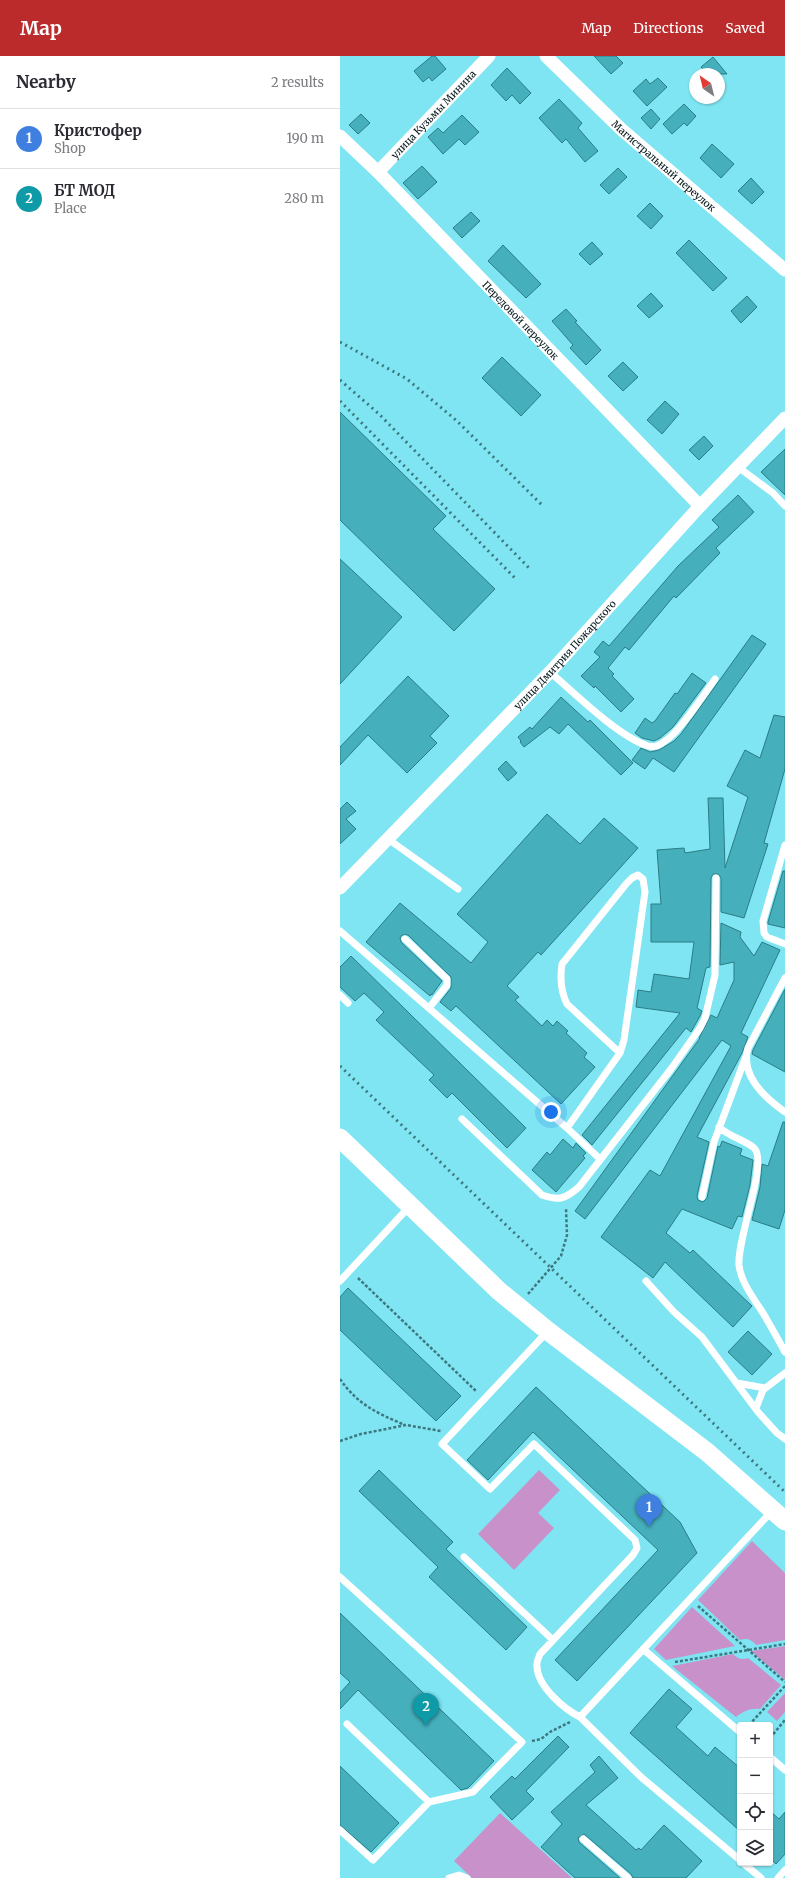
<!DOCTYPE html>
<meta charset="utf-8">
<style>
body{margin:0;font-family:Merriweather,serif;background:#f7f7f7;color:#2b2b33}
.controls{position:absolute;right:12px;bottom:12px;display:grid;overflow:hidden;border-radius:4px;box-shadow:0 1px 3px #0004}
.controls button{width:36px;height:36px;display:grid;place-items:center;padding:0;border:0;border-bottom:1px solid #e1e1e2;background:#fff;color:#2b2b33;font:20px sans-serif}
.compass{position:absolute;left:349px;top:12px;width:36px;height:36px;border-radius:50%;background:#fff;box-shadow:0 1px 3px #0004;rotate:325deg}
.you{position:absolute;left:211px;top:1056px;width:14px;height:14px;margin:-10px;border:3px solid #fff;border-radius:50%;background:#1a73e8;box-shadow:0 0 0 6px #1a73e833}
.badge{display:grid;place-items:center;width:26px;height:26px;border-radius:50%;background:#bb2b2c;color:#fff;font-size:13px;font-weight:700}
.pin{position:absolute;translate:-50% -33px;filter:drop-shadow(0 1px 2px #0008)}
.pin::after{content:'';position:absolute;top:21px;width:14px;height:12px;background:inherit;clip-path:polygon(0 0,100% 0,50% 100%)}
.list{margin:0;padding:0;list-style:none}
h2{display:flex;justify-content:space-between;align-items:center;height:52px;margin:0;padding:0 16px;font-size:17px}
h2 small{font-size:13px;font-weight:400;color:#7c7c81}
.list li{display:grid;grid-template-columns:26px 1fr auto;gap:12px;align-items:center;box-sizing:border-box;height:60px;padding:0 16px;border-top:1px solid #e1e1e2}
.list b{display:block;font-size:15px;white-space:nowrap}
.list p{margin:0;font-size:13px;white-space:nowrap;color:#7c7c81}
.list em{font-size:13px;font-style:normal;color:#7c7c81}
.icon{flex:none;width:22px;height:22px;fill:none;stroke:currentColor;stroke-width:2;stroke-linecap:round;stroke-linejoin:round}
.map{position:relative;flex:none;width:445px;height:1822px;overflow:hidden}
header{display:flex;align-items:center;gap:24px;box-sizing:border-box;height:56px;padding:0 20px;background:#bb2b2c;color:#fff}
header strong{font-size:19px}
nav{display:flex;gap:22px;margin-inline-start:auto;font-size:14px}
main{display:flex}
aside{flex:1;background:#fff}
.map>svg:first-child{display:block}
</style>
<header>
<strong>Map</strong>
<nav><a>Map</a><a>Directions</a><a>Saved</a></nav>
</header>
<main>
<aside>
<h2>Nearby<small>2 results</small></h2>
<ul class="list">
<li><span class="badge" style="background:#3f7fe0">1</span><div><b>Кристофер</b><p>Shop</p></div><em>190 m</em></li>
<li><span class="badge" style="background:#0f9aa8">2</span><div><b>БТ МОД</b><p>Place</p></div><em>280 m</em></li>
</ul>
</aside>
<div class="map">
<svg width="445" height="1822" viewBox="0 0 445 1822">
<rect width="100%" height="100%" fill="#7fe5f2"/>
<path fill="#c991ca" d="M199,1414L220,1434L198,1457L214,1472L174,1514L138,1478Z
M412,1485L445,1517V1584L416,1589C411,1583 407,1582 400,1584L358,1544Z
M352,1551L395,1590L326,1604L314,1593Z
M445,1590V1624L411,1595Z
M393,1598C398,1603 402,1604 408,1602L441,1629L420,1653C410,1652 404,1655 396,1661L332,1610Z
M445,1637V1656L437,1665L427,1656Z
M160,1757L232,1822H132L114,1805Z"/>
<path fill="#45b0bc" stroke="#2b7c85" d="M92,0H95L106,13L92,25L89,21L83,26L74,15Z
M254,0H276L283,7L271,18Z
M373,1L387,18H367L361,11Z
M167,12L191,37L180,48L172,39L166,45L151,29Z
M318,22L327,31L307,50L293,35L306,23L310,28Z
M219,43L242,67L238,72L258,95L245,106L226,83L222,87L199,62Z
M344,48L356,60L347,70L344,67L332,78L323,68Z
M311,53L320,63L311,73L301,62Z
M21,58L30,67L18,78L9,69Z
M122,59L139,76L125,89L119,83L103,98L88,81L98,72L103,77Z
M372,88L394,108L381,122L360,102Z
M82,110L97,126L78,143L63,127Z
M278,112L287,121L269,138L260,129Z
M411,122L424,136L412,148L398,135Z
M310,147L323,160L311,173L297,160Z
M131,156L140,165L122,182L113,172Z
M349,184L387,222L373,235L336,197Z
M252,186L263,198L250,209L239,198Z
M163,189L201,228L186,242L148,205Z
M311,237L323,250L309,262L297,250Z
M407,240L417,251L401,267L391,255Z
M226,253L237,265L235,266L261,294L246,309L230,292L233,289L212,265Z
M162,301L201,339L181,360L142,322Z
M283,306L298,321L283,335L268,320Z
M325,345L339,358L322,378L307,364Z
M0,356L106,460L93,473L155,533L114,575L0,464Z
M364,380L373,390L359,404L349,394Z
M445,393V439L421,416Z
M398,439L414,456L376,492L380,497L336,542L334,540L289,594L285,591L268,612L274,618L272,620L294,643L281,656L255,630L254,632L241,620L260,601L254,596L263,585L269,590L338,510L379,471L372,464Z
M0,503L62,561L0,628Z
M412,579L426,588L334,716L313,702L305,713L292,704L301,692L310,696L319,694L334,685L341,678Z
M352,617L366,627L333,671L320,682L314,685L302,682L295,677L305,662L312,667L315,665L335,637L337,638Z
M68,620L109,660L90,680L97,687L67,717L28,679L0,709V691Z
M221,641L248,666L250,664L293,707L281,719L228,668L219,678L210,671L184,691L180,686L181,685L178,681L190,671L192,673Z
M434,659L445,661V713L424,787L428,788L404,862L381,856V822L378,818H373L371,822L370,911L366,912L357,952L362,955L360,960L351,976L346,972L252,1089L242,1079L340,957L296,951L298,934L311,936L314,918L349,923L354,886H311V848H321L317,794L344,792L345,797L370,793L368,742H383L385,812L408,741L387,730L405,694L420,702Z
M166,705L177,717L168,725L158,713Z
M7,746L16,755L6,763L16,773L0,788V753Z
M207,758L240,788L264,762L298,792L201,899L198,896L167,930L179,941L175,944L202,970L207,964L213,970L217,965L228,975L226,977L247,997L244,1001L255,1011L221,1048L116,950L111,955L100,946L111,932V921L68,879H62L60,882L61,886L102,925L92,939L91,938L90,940L26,886L60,847L131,907L148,886L117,858Z
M443,815H445V872L428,868V866Z
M381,867L401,876L400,881L414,900L422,886L440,894L401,977L408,981L402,997L357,1081L369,1086L357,1140L358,1144L363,1146L367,1142L378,1090L380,1091L382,1085L402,1093L400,1099L413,1104L410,1129L402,1161L398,1160L392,1173L342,1153L326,1177L350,1197L353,1194L412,1250L393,1271L325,1206L313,1222L261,1181L310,1114L320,1120L391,990L382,984L245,1163L235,1155L360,982H359L371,959L377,962L394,924V906L380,909Z
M11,900L186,1072L167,1092L112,1037L107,1042L89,1024L94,1019L36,964L44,956L24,937L15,945L0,931V911Z
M445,933V1016L412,998L413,994Z
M443,1066H445V1154L439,1173L412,1164L420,1131L422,1108L428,1110Z
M223,1083L233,1092L236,1087L246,1097L243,1100L245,1102L216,1136L192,1114L207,1096L210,1099Z
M8,1232L121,1340L96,1365L0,1274V1241Z
M408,1275L432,1298L412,1319L388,1296Z
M196,1331L340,1466L357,1497L237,1625L215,1604L318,1494L193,1376L148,1424L127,1404Z
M39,1414L113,1486L106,1493L187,1571L166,1594L89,1521L98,1511L19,1435Z
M0,1557L154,1705L128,1732L121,1734L18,1634L0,1653V1637L10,1626L0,1617Z
M329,1633L352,1653L336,1671L368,1700L375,1691L400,1712V1775L290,1677Z
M218,1680L229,1691L186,1735L194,1743L172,1764L150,1741L172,1720L175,1723Z
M259,1700L278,1722L246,1749L296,1794L299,1792L301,1794L324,1769L362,1805L346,1822H293L291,1818L244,1778L238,1782L239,1786L280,1822H235L201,1791L222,1768L211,1756L255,1716L250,1709Z
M0,1710L59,1767L31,1796L0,1769Z
M430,1755L439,1763L445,1756V1798L436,1808L430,1802Z"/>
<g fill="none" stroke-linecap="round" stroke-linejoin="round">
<path stroke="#3d7880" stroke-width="2.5" stroke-dasharray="3 2" stroke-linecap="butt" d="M18,1222L137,1336
M188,1238L221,1200L227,1179L226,1152
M0,1323C18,1349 37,1357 65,1369
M0,1385L21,1378L66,1369L101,1375
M358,1550L445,1626
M335,1606L445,1588
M409,1669L445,1630
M430,1682L445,1664
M192,1685L201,1683L210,1676L230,1666"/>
<path stroke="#fff" stroke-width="7" d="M398,411L433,437L445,450
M210,616C234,637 279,681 308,690C314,692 320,689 325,685C339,677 364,638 375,623
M48,783L118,833
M445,789L423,865L424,877L427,881L445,888
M0,875L227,1072L260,1103
M65,883L107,923V929L89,952
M445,922L408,992C400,1019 425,1042 445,1056
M0,939L8,947
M122,1063L202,1139C219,1145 225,1143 239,1131L331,1013L360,972L365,962L375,919L376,822
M379,1071C389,1081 408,1085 415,1093C427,1109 397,1183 399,1209C401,1229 418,1247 427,1264C433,1274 439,1285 445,1296
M227,1072L280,997L227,948C221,936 220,921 222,908L286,828L292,822L298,819L303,823L305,836L284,984L280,997
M362,1141L374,1086L406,1000
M0,1225L69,1151
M306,1225L334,1256L362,1281L418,1356L437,1377L445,1383
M208,1275L102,1388L150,1433L194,1388L295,1484L297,1492L293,1499L200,1598C199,1601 196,1606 197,1610C197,1630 224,1653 240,1661L301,1721L400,1804
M397,1327L425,1332
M416,1352L423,1334L445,1317
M124,1501L213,1584
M0,1521L182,1686L133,1736L89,1746L33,1804L0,1774
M303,1593L400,1676
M240,1661L432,1455
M7,1668L89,1746
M430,1701L445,1714
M243,1783L288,1822
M403,1807L421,1822
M109,1822L119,1819L127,1822
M438,1822L445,1814"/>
<g stroke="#fff" stroke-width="13">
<path id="s1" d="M206,0L281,73L445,214"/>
<path id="s2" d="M0,80L38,116L360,450"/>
<path id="s3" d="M38,116L149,0"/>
<path id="s4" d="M0,832L210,616L360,450L445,362"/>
</g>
<path stroke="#fff" stroke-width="19" d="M0,1082L159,1235L208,1275L367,1396L445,1465"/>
<path stroke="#3d787f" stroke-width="3" stroke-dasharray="2 4" stroke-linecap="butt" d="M0,286L67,323L117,365L203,450
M0,324L39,358L191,514
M0,345L175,522
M0,1010L445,1436"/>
</g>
<g text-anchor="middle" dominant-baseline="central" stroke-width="3" stroke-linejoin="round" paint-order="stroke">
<g font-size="10" fill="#001316" stroke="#defafd">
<text stroke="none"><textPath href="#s3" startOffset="80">улица Кузьмы Минина</textPath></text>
<text stroke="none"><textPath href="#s1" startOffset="161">Магистральный переулок</textPath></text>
<text stroke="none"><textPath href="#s2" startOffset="258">Передовой переулок</textPath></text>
<text stroke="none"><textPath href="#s4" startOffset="324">улица Дмитрия Пожарского</textPath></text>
</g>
</g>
</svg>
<div class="controls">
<button>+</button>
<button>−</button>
<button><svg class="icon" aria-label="locate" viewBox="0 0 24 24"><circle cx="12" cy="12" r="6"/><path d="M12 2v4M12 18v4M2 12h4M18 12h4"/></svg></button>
<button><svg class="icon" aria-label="layers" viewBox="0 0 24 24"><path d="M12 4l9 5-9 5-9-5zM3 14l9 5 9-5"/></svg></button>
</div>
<svg class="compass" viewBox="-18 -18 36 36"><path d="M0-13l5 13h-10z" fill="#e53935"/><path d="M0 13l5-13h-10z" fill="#7c7c81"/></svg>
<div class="you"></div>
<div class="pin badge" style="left:309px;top:1471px;background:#3f7fe0">1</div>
<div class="pin badge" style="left:86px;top:1670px;background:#0f9aa8">2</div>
</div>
</main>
